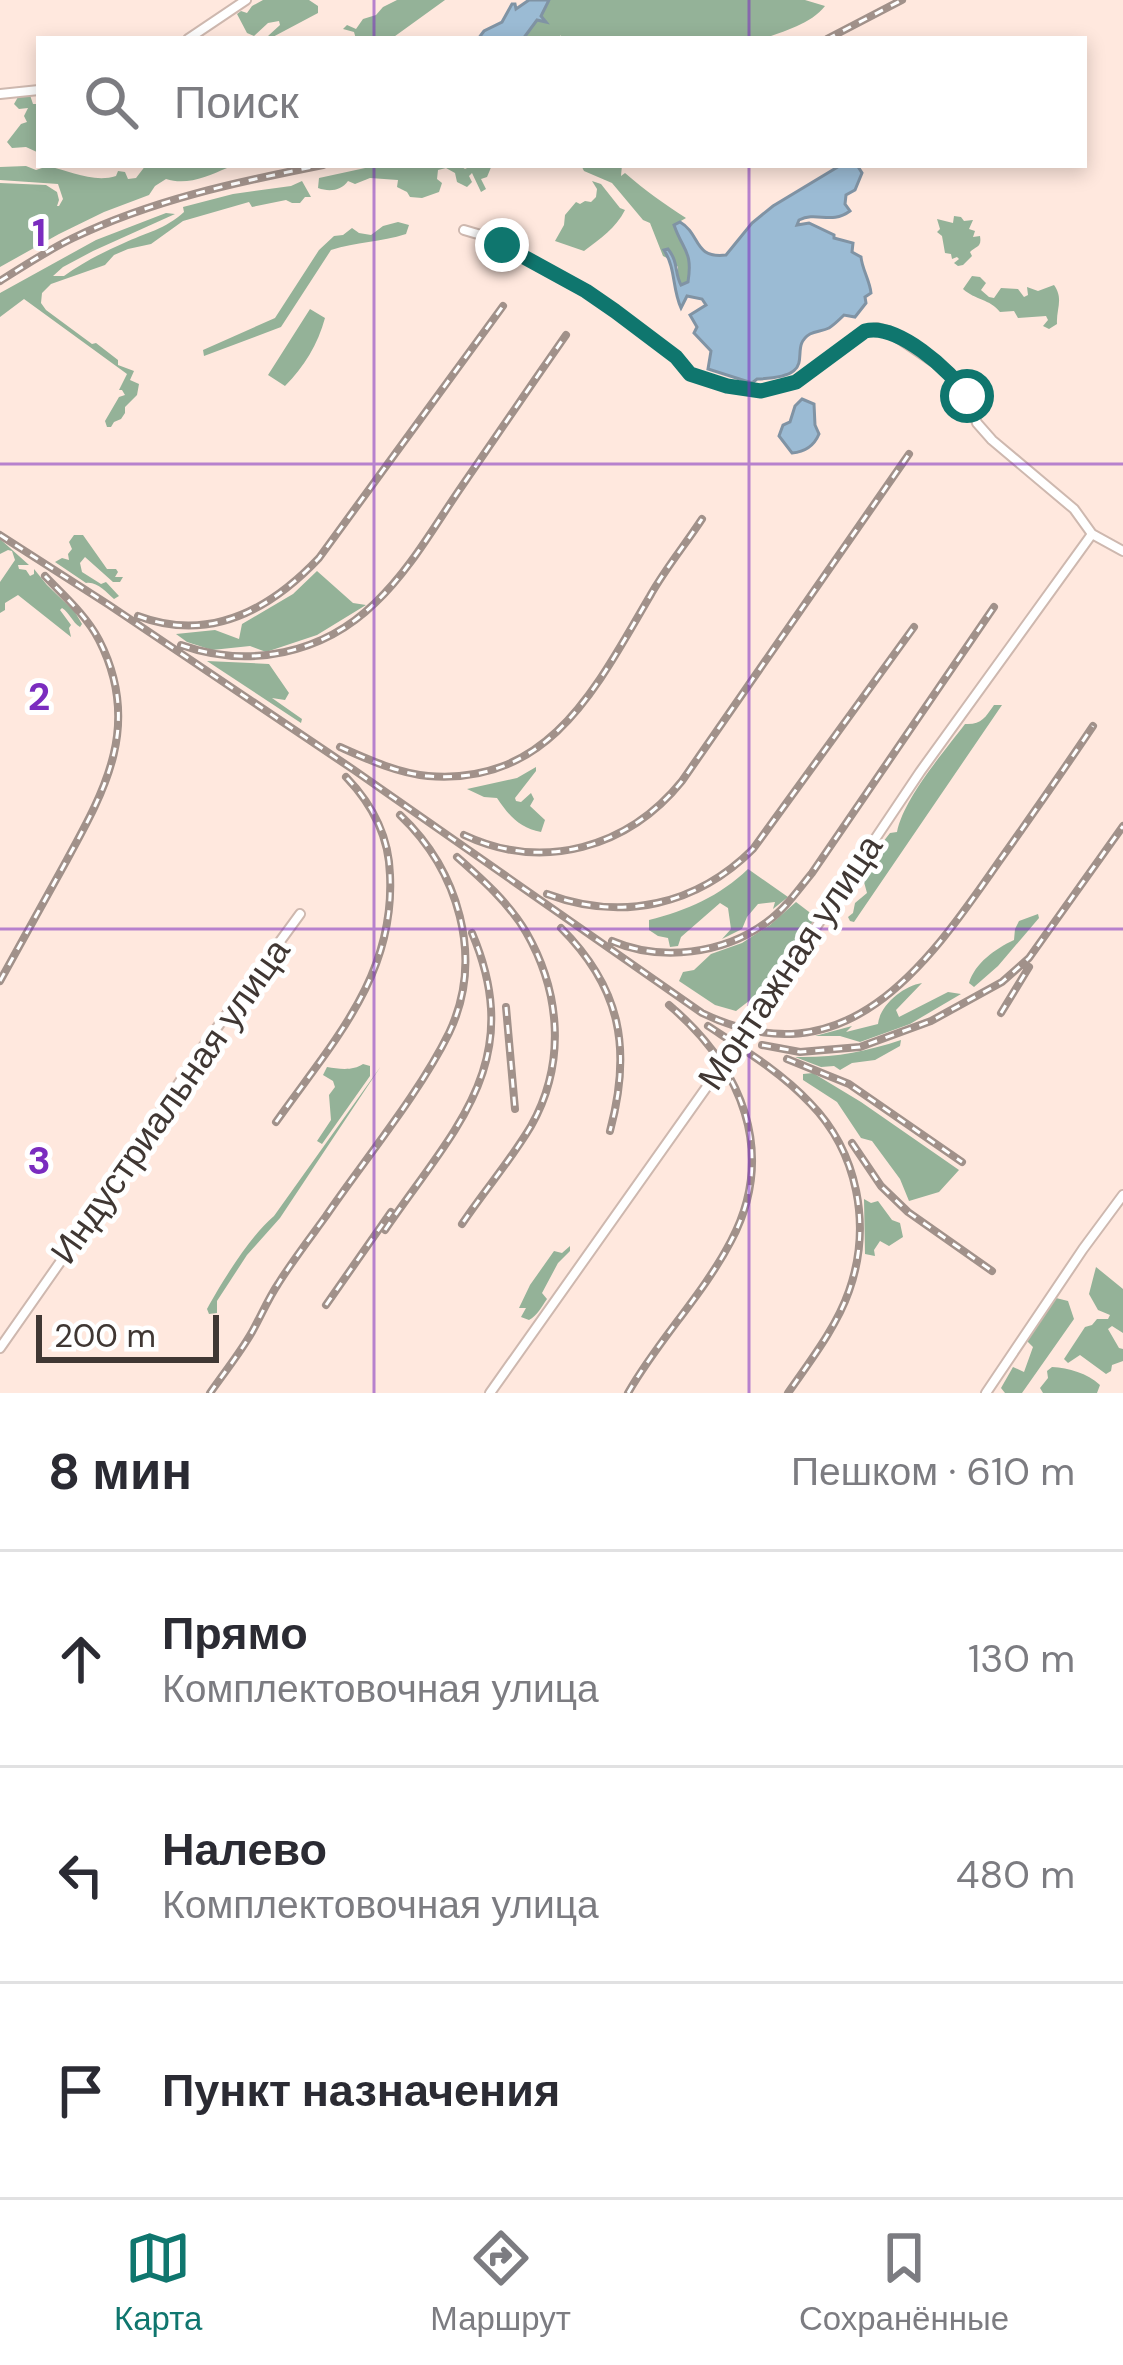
<!DOCTYPE html>
<html lang="ru">
<meta charset="utf-8">
<style>
body{margin:0;font-family:"DM Sans",sans-serif;background:#f7f7f7;color:#2b2b33}
.scale{position:absolute;left:36px;bottom:30px;width:183px;box-sizing:border-box;padding-left:12px;border:6px solid #403733;border-top:0;font-size:33px;line-height:42px;white-space:nowrap;color:#403733;-webkit-text-stroke:9px #fff;paint-order:stroke}
.stop{position:absolute;width:36px;height:36px;margin:-27px;border:9px solid #0f766e;border-radius:50%;background:#fff}
.stop.end{background:#0f766e;border-color:#fff;box-shadow:0 3px 12px #0008}
.list{margin:0;padding:0;list-style:none}
h2{display:flex;justify-content:space-between;align-items:center;height:156px;margin:0;padding:0 48px;font-size:51px}
h2 small{font-size:39px;font-weight:400;color:#7c7c81}
.list li{display:grid;grid-template-columns:78px 1fr auto;gap:36px;align-items:center;box-sizing:border-box;height:216px;padding:0 48px;border-top:3px solid #e1e1e2}
.list b{display:block;font-size:45px;white-space:nowrap}
.list p{margin:0;font-size:39px;white-space:nowrap;color:#7c7c81}
.list em{font-size:39px;font-style:normal;color:#7c7c81}
.icon{flex:none;width:66px;height:66px;fill:none;stroke:currentColor;stroke-width:2;stroke-linecap:round;stroke-linejoin:round}
.map{position:relative;flex:none;width:1123px;height:1393px;overflow:hidden}
.search{position:absolute;background:#fff;box-shadow:0 6px 18px #0003;left:36px;right:36px;top:36px;height:132px;display:flex;align-items:center;gap:30px;box-sizing:border-box;padding:0 42px;border-radius:0px;color:#7c7c81;font-size:45px}
.sheet{height:804px;background:#fff}
nav{display:flex;justify-content:space-around;align-items:center;box-sizing:border-box;height:168px;border-top:3px solid #e1e1e2;background:#fff;font-size:33px;color:#7c7c81}
nav a{display:grid;justify-items:center;gap:6px}
nav .on{color:#0f766e}
.map>svg:first-child{display:block}
</style>
<div class="map">
<svg width="1123" height="1393" viewBox="0 0 1123 1393">
<rect width="100%" height="100%" fill="#ffe8de"/>
<path fill="#94b298" d="M263,0H309L318,6V13L269,39L268,36L280,25L279,21L268,23L254,36L247,33L237,14L241,11L247,13L252,6Z
M397,0H445L391,39H356L354,32L343,29L347,25L356,29L363,19L376,15L383,7Z
M549,0H805L825,6C811,24 784,31 763,39H564L560,35L561,39H523L540,17Z
M30,95L33,104H39V153L26,147L12,148L7,142L21,124L27,122L24,116L28,108L19,109L14,104L18,97Z
M146,165H228L227,168C208,176 187,186 166,179L155,186L149,195L104,212L59,234L0,267V183L46,185L57,192L59,200L57,206H59L63,199L58,184L0,180V167L26,166L36,170L48,166C69,171 94,183 116,176L118,171L125,172L128,179L136,178Z
M379,165H459L465,169L473,165H492L487,177L481,179L486,189L481,192L472,173L469,176L472,182L467,187L457,182L455,173L446,168L438,170L437,179L442,183L439,192L422,198L410,197L407,192L397,187L398,180L370,178L355,184L348,181C341,191 329,192 318,188L319,178Z
M581,165H622L621,176L625,173C646,191 664,204 686,218L674,225C683,252 693,251 689,282L682,286L678,280V267L664,251L669,259L663,256L650,223L643,220L612,183L584,171Z
M302,181L311,197H305L300,203H292L286,200L252,207L249,202L183,221L151,244L128,249L114,255L105,265L51,284L42,293L41,303L46,310L92,344L96,343L118,360V365L134,371L130,380L139,384L137,395L125,407V413L121,419L114,422L111,427H107L105,421L119,397L125,395L122,390H119L127,374L24,299L0,317V293L96,240L166,213L175,214L93,251L63,267L53,276H64C82,263 103,252 124,243C145,233 166,229 184,212L183,207L233,194L291,186Z
M592,181L601,184L620,208L625,210C616,228 600,239 584,251L555,241L564,225L565,215L576,202L580,204L585,201L591,202L596,197L597,189Z
M954,216L961,217L964,221L973,220L969,229L975,231L973,237L980,236C982,248 976,246 970,252L972,256L963,265L958,266L954,263L959,259L957,257L952,259L951,254L945,253L942,236L937,232L940,229L937,219L953,223Z
M398,222L409,225L406,234C381,242 356,242 331,250L281,327L204,356L203,350L275,318L319,250L334,236L343,235L352,228L359,233L371,235L383,226Z
M972,276L980,277L986,283L981,290L989,297L994,298L1001,288L1018,289L1024,297L1028,295L1027,287L1038,291L1054,285C1064,299 1056,309 1057,324L1049,329L1043,326L1048,320L1046,316L1018,318L1014,311L1000,312C990,299 975,300 963,289Z
M310,309L325,318C318,344 304,367 285,386L268,375Z
M74,535H83L107,569H116L118,572L115,577H123L120,582H113L85,557L80,563L82,572L101,584L106,582L119,596L114,599C106,592 97,581 86,583L55,562L62,558L69,560L68,554L72,549L69,542Z
M0,539L29,565H18L19,569L26,570L30,576L34,574V569L47,585L75,612L82,624L80,627C72,622 70,613 62,608L60,610L71,625L69,628L71,637L18,595L5,603V610L0,613V582L15,560L12,551L8,550L0,554Z
M317,571L353,603L366,605L317,635L266,652L250,646L212,650L187,642L176,634L215,630L239,639L242,624L293,594Z
M207,661L269,664L289,693L285,700L272,698L302,719L301,723Z
M994,705H1002L854,922L850,921L848,917L853,913L855,903L867,893L864,882L867,868L875,863L868,861L890,833L897,832C904,798 943,753 965,724C981,725 985,718 994,705Z
M536,767V771L515,798L516,801L521,802L531,793L534,799L530,806L545,820L541,832C520,828 509,816 497,798L484,797L467,789L517,778Z
M748,869L788,897L773,909L775,902L758,904L747,917L742,929L722,939L731,929L728,908L720,903L681,937L678,946L670,947L668,938L658,936L649,930V920C686,911 720,896 748,869Z
M796,902L817,918L767,987L736,1011L715,1005L679,981L683,972L694,970L711,954L742,943L770,925Z
M1038,914L1039,918L998,966L974,987L969,983C975,963 995,949 1014,940L1015,929L1019,921Z
M922,983L896,1010L899,1017L948,992L961,994L910,1024L860,1042L840,1036H815L852,1026L846,1032L878,1024C880,1005 903,986 922,983Z
M901,1040L900,1046L875,1060L852,1063L840,1070L834,1066L821,1067L795,1057C833,1058 865,1052 901,1040Z
M363,1064L370,1066V1076L322,1144L317,1141L331,1120L329,1095L335,1087L333,1081L323,1075L327,1067C339,1069 353,1071 363,1064Z
M381,1066L280,1218L247,1255L217,1301V1313L209,1314L207,1309C223,1280 250,1236 274,1216Z
M813,1073L861,1102L959,1170L939,1192L909,1201L900,1179L872,1141L861,1138L837,1102L803,1080V1074Z
M864,1199L871,1203L878,1201L892,1220L900,1223L903,1237L889,1246L880,1241L874,1250L875,1256L865,1254Z
M570,1246V1251L558,1263L542,1293L547,1299C542,1306 537,1316 529,1320L521,1317L526,1308H519L530,1285L554,1251L562,1253Z
M1096,1267L1123,1289V1333L1112,1326L1108,1329L1119,1348L1123,1349V1361L1112,1365L1111,1371L1106,1374L1080,1355L1068,1363L1064,1359L1085,1327L1092,1325L1097,1319H1108L1110,1315L1098,1310L1089,1294Z
M1056,1298L1068,1301L1074,1319L1022,1393H1005L1001,1388L1013,1367L1024,1372L1033,1347L1027,1341Z
M1052,1367C1069,1368 1087,1373 1100,1385L1097,1393H1043L1040,1388L1048,1378L1047,1371Z"/>
<path fill="#9bbbd4" stroke="#8093a4" stroke-width="3" d="M529,0H549L541,16L546,22L537,20L523,39H478L484,31L502,22L512,4H515L516,9Z
M841,165H857L862,173L855,190L846,195L845,204L850,211C831,225 817,211 799,220L797,225L809,223L834,235V238L853,243L852,252L861,257C862,269 870,281 871,293L865,297L866,303L855,317L844,315C842,317 832,326 829,328C823,331 816,331 810,334C785,349 824,377 757,379L752,383L708,369L711,351L694,333L697,327L690,315L706,305L702,299L687,296L681,308C672,288 676,269 664,250L668,249C679,263 674,272 681,285L688,282C693,251 683,251 674,225L680,222C701,234 693,259 726,255L752,223L773,206Z
M802,399L814,404L815,425L819,434C814,446 804,452 792,453L779,436L783,425L790,422L795,406Z"/>
<g fill="none" stroke-linecap="round" stroke-linejoin="round">
<defs>
<path id="minor" d="M188,39L246,0
M0,94L39,90
M464,230L481,235L586,291L676,357L690,373L726,386L762,391L796,382L865,331L877,328L888,331L950,373L967,396L977,423L992,440L1074,509L1092,534L1123,551
M0,1348L77,1238L200,1051L300,914
M490,1393L747,1030L920,772L1092,534
M986,1393L1083,1249L1123,1195"/>
</defs>
<use href="#minor" stroke="#ceb8af" stroke-width="12"/>
<use href="#minor" stroke="#fff" stroke-width="8"/>
<defs>
<path id="rail" d="M827,39L902,0
M0,281C24,266 48,250 73,238C152,200 237,182 323,165
M0,535L109,605L354,770L702,1013C845,1082 925,968 998,863C1030,818 1062,772 1093,726
M138,616C210,643 270,610 319,558L503,306
M181,645C249,669 323,654 375,603C410,570 435,525 462,486C497,435 531,385 566,335
M340,747C367,759 397,773 428,776C550,786 597,686 650,596C665,569 685,545 702,519
M464,835C543,872 628,848 682,781L909,454
M457,857C482,879 509,903 526,932C561,993 566,1064 531,1126C511,1160 484,1191 462,1224
M547,894C622,922 697,905 753,849L914,627
M561,928C621,988 632,1049 610,1131
M612,941C661,962 724,954 767,922C785,909 798,890 812,873L994,607
M0,981C21,943 42,905 63,867C104,792 143,726 99,640C86,615 64,596 45,576
M506,1007L515,1109
M1001,1013L1029,967
M708,1026C743,1049 781,1072 810,1103C858,1152 872,1226 849,1291C836,1328 810,1361 788,1393
M762,1045L800,1052L860,1047L931,1021L1002,982L1029,958L1123,826
M787,1059L849,1084L962,1162
M276,1122C331,1044 395,977 390,875C389,836 373,805 346,777
M852,1143L881,1186L908,1212L992,1271
M385,1230C454,1129 527,1063 472,933
M326,1305L391,1212
M210,1393C224,1373 240,1353 252,1332C261,1316 268,1299 278,1284C293,1260 310,1238 326,1216C365,1159 419,1094 449,1033C485,957 458,870 400,815
M628,1393C658,1340 703,1295 731,1241C778,1152 741,1066 669,1005"/>
</defs>
<use href="#rail" stroke="#a1918a" stroke-width="8"/>
<use href="#rail" stroke="#fff" stroke-width="3" stroke-dasharray="9" stroke-linecap="butt"/>
</g>
<g fill="none" stroke-linecap="round" stroke-linejoin="round">
<path stroke="#0f766e" stroke-width="15" d="M502,245L586,291L615,311L676,357L690,374L727,386L761,391L796,382L865,331C897,323 951,370 967,396"/>
</g>
<path fill="none" stroke="#7b2cbf" stroke-width="3" stroke-opacity="0.55" d="M374,0V39M749,0V39M374,165V1393M749,165V1393M0,464H1123M0,929H1123"/>
<g text-anchor="middle" dominant-baseline="central" stroke-width="10" stroke-linejoin="round" paint-order="stroke">
<g font-size="36" fill="#403733" stroke="#fff">
<text transform="translate(790 962) rotate(-56)">Монтажная улица</text>
<text transform="translate(170 1101) rotate(-55)">Индустриальная улица</text>
</g>
</g>
<g font-size="39" text-anchor="middle" font-weight="bold" fill="#7b2cbf" stroke="#fff" stroke-width="10" stroke-linejoin="round" paint-order="stroke">
<text x="39" y="246">1</text>
<text x="39" y="710">2</text>
<text x="39" y="1174">3</text>
</g>
</svg>
<div class="scale">200 m</div>
<div class="stop" style="left:967px;top:396px"></div>
<div class="stop end" style="left:502px;top:245px"></div>
<div class="search"><svg class="icon" aria-label="search" viewBox="0 0 24 24"><circle cx="10" cy="10" r="6"/><path d="M15 15l6 6"/></svg>Поиск</div>
</div>
<section class="sheet">
<h2>8 мин<small>Пешком · 610 m</small></h2>
<ul class="list">
<li><svg class="icon" aria-label="ahead" viewBox="0 0 24 24"><path d="M12 20V5M6 11l6-6 6 6"/></svg><div><b>Прямо</b><p>Комплектовочная улица</p></div><em>130 m</em></li>
<li><svg class="icon" aria-label="left" viewBox="0 0 24 24"><path d="M17 20v-9H6M10 6l-5 5 5 5"/></svg><div><b>Налево</b><p>Комплектовочная улица</p></div><em>480 m</em></li>
<li><svg class="icon" aria-label="arrive" viewBox="0 0 24 24"><path d="M6 21V4h12l-3 4 3 4H6"/></svg><div><b>Пункт назначения</b></div></li>
</ul>
</section>
<nav>
<a class="on"><svg class="icon" aria-label="map" viewBox="0 0 24 24"><path d="M3 6l6-2 6 2 6-2v14l-6 2-6-2-6 2zM9 4v14M15 6v14"/></svg>Карта</a>
<a><svg class="icon" aria-label="directions" viewBox="0 0 24 24"><path d="M12 3l9 9-9 9-9-9zM9 14v-3h6M13 9l2 2-2 2"/></svg>Маршрут</a>
<a><svg class="icon" aria-label="saved" viewBox="0 0 24 24"><path d="M7 4h10v16l-5-4-5 4z"/></svg>Сохранённые</a>
</nav>
